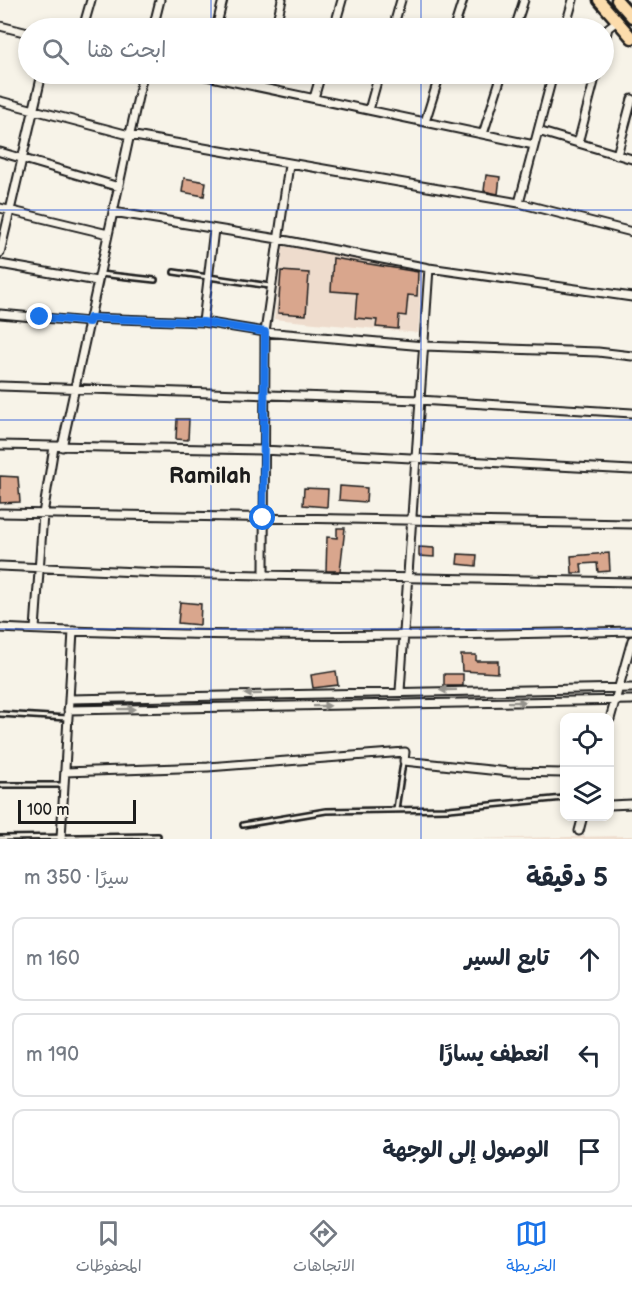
<!DOCTYPE html>
<html lang="ar">
<meta charset="utf-8">
<style>
body{margin:0;font-family:"Balsamiq Sans","Playpen Sans Arabic",sans-serif;background:#f6f6f7;color:#1f2937;direction:rtl}
.controls{position:absolute;right:18px;bottom:18px;display:grid;overflow:hidden;border-radius:12px;box-shadow:0 3px 9px #0003}
.controls button{width:54px;height:54px;display:grid;place-items:center;padding:0;border:0;border-bottom:2px solid #e0e1e3;background:#fff;color:#1f2937;font:30px sans-serif}
.scale{position:absolute;left:18px;bottom:15px;width:118px;box-sizing:border-box;padding-left:6px;border:3px solid #1c1c1c;border-top:0;font-size:16px;line-height:21px;white-space:nowrap;color:#1c1c1c;-webkit-text-stroke:4px #f7f3e8;paint-order:stroke}
.stop{position:absolute;width:18px;height:18px;margin:-14px;border:4px solid #1a73e8;border-radius:50%;background:#fff}
.stop.end{background:#1a73e8;border-color:#fff;box-shadow:0 2px 6px #0008}
.list{margin:0;padding:0;list-style:none}
h2{display:flex;justify-content:space-between;align-items:center;height:78px;margin:0;padding:0 24px;font-size:26px}
h2 small{font-size:20px;font-weight:400;color:#747a83}
.list li{display:grid;grid-template-columns:39px 1fr auto;gap:18px;align-items:center;box-sizing:border-box;height:84px;margin:0 12px 12px;padding:0 12px;border:2px solid #e0e1e3;border-radius:12px}
.list b{display:block;font-size:22px;white-space:nowrap}
.list em{font-size:20px;font-style:normal;color:#747a83}
.icon{flex:none;width:33px;height:33px;fill:none;stroke:currentColor;stroke-width:2;stroke-linecap:round;stroke-linejoin:round}
.map{position:relative;flex:none;width:632px;height:839px;overflow:hidden;direction:ltr}
.search{position:absolute;background:#fff;box-shadow:0 3px 9px #0003;left:18px;right:18px;top:18px;height:66px;display:flex;align-items:center;gap:15px;box-sizing:border-box;padding:0 21px;border-radius:33px;color:#747a83;font-size:22px}
.sheet{height:366px;background:#fff}
nav{display:flex;justify-content:space-around;align-items:center;box-sizing:border-box;height:84px;border-top:2px solid #e0e1e3;background:#fff;font-size:16px;color:#747a83}
nav a{display:grid;justify-items:center;gap:3px}
nav .on{color:#1a73e8}
.map>svg:first-child{display:block}
</style>
<div class="map">
<svg width="632" height="839" viewBox="0 0 632 839">
<rect width="100%" height="100%" fill="#f7f3e8"/>
<filter id="ink" filterUnits="userSpaceOnUse"><feTurbulence type="fractalNoise" baseFrequency=".0167" numOctaves="2"/><feDisplacementMap in="SourceGraphic" scale="12" xChannelSelector="R" yChannelSelector="G"/><feConvolveMatrix kernelMatrix="1 2 1 2 8 2 1 2 1" color-interpolation-filters="sRGB"/></filter>
<g filter="url(#ink)">
<path fill="#eedccd" d="M283,246L423,266L418,333L274,319Z
M632,836V839H464L572,837Z"/>
<path fill="#d9a68d" stroke="#1c1c1c" stroke-width="1.5" d="M486,175L500,177L498,194L484,191Z
M184,178L206,182L204,196L182,192Z
M333,258L418,272L417,296L408,295L406,316L399,315L398,329L376,327L377,320L355,318L357,293L331,291Z
M281,271L309,273L306,315L278,313Z
M177,419H189L188,440L176,439Z
M0,476L18,477L20,502L0,503Z
M340,486L367,488L366,502L339,500Z
M304,488L328,489L327,507L303,505Z
M337,528H345L340,571H326L327,537L337,538Z
M419,547L434,548V557L419,556Z
M609,553L610,571L598,572L597,563L581,564L582,573H572L571,556Z
M458,554L477,555L476,566L457,564Z
M180,602L201,604L200,625L178,623Z
M461,655H476V661H498V673L462,671Z
M336,671L338,685L313,688L311,675Z
M444,674H463V686H444Z"/>
<g fill="none" stroke-linecap="round" stroke-linejoin="round">
<defs>
<path id="service" d="M174,272L270,286
M100,274L155,280
M0,714L67,718
M0,785H62
M396,809L403,763
M243,825L326,811L449,809L564,798
M0,838L158,836"/>
<path id="minor" d="M0,26L28,33
M83,28L91,0
M153,28L160,0
M216,28L223,0
M275,28L282,0
M334,28L342,0
M393,28L401,0
M454,28L463,0
M515,28L524,0
M565,28L573,0
M604,44L608,28L617,21
M197,74L534,145
M260,87L264,74
M314,98L321,74
M0,101L129,135L519,203L632,232
M369,110L379,74
M425,122L440,74
M538,131L632,159
M483,134L502,74
M578,143L596,74
M0,152L119,187
M617,155L632,99
M519,203L553,74
M0,208L108,234
M113,212L278,239L429,268L632,297
M0,253L42,74
M0,264L97,281
M0,314L89,322
M90,318L203,322L265,332L424,346L598,352L632,356
M203,322L214,229
M0,386L419,400L632,413
M0,445L263,450L632,470
M62,447L143,74
M0,513L632,524
M0,566L161,573L632,582
M264,575L265,332L289,165
M0,628C211,638 421,637 632,631
M35,629L43,514L54,447
M400,691L429,268
M69,699L632,688
M68,710L632,700
M610,719L632,640
M65,772L208,767L405,752L404,761L509,772L564,773
M610,805L632,804
M579,831L583,816
M61,838L73,631"/>
<path id="primary" d="M599,0L632,38
M617,0L632,17"/>
</defs>
<use href="#service" stroke="#1c1c1c" stroke-width="8"/>
<use href="#minor" stroke="#1c1c1c" stroke-width="11"/>
<use href="#primary" stroke="#1c1c1c" stroke-width="15"/>
<use href="#service" stroke="#f7f3e8" stroke-width="3"/>
<use href="#minor" stroke="#f7f3e8" stroke-width="7"/>
<use href="#primary" stroke="#fcdcac" stroke-width="10"/>
</g>
<defs><path id="oneway-solid" d="M-6-.8H1V-3.2L6.5 0L1 3.2V.8H-6Z" transform="scale(1.5)"/></defs>
<g fill="#94928c">
<use href="#oneway-solid" transform="translate(448 690) rotate(179)"/>
<use href="#oneway-solid" transform="translate(253 694) rotate(179)"/>
<use href="#oneway-solid" transform="translate(517 702) rotate(-1)"/>
<use href="#oneway-solid" transform="translate(322 706) rotate(-1)"/>
<use href="#oneway-solid" transform="translate(127 709) rotate(-1)"/>
</g>
</g>
<g fill="none" stroke-linecap="round" stroke-linejoin="round" filter="url(#ink)">
<path stroke="#1a73e8" stroke-width="8" d="M40,317L89,322L90,318L203,322L265,332L263,518"/>
</g>
<path fill="none" stroke="#1d4ed8" stroke-width="1.5" stroke-opacity="0.55" d="M211,0V28M421,0V28M211,74V839M421,74V839M0,210H632M0,420H632M0,629H632"/>
<g text-anchor="middle" dominant-baseline="central" stroke-width="5" stroke-linejoin="round" paint-order="stroke">
<g font-size="22" font-weight="bold" fill="#1c1c1c" stroke="#f7f3e8">
<text x="210" y="476">Ramilah</text>
</g>
</g>
</svg>
<div class="controls">
<button><svg class="icon" aria-label="locate" viewBox="0 0 24 24"><circle cx="12" cy="12" r="6"/><path d="M12 2v4M12 18v4M2 12h4M18 12h4"/></svg></button>
<button><svg class="icon" aria-label="layers" viewBox="0 0 24 24"><path d="M12 4l9 5-9 5-9-5zM3 14l9 5 9-5"/></svg></button>
</div>
<div class="scale">100 m</div>
<div class="stop" style="left:263px;top:518px"></div>
<div class="stop end" style="left:40px;top:317px"></div>
<div class="search"><svg class="icon" aria-label="search" viewBox="0 0 24 24"><circle cx="10" cy="10" r="6"/><path d="M15 15l6 6"/></svg>ابحث هنا</div>
</div>
<section class="sheet">
<h2>5 دقيقة<small>سيرًا · 350 m</small></h2>
<ul class="list">
<li><svg class="icon" aria-label="ahead" viewBox="0 0 24 24"><path d="M12 20V5M6 11l6-6 6 6"/></svg><div><b>تابع السير</b></div><em>160 m</em></li>
<li><svg class="icon" aria-label="left" viewBox="0 0 24 24"><path d="M17 20v-9H6M10 6l-5 5 5 5"/></svg><div><b>انعطف يسارًا</b></div><em>190 m</em></li>
<li><svg class="icon" aria-label="arrive" viewBox="0 0 24 24"><path d="M6 21V4h12l-3 4 3 4H6"/></svg><div><b>الوصول إلى الوجهة</b></div></li>
</ul>
</section>
<nav>
<a class="on"><svg class="icon" aria-label="map" viewBox="0 0 24 24"><path d="M3 6l6-2 6 2 6-2v14l-6 2-6-2-6 2zM9 4v14M15 6v14"/></svg>الخريطة</a>
<a><svg class="icon" aria-label="directions" viewBox="0 0 24 24"><path d="M12 3l9 9-9 9-9-9zM9 14v-3h6M13 9l2 2-2 2"/></svg>الاتجاهات</a>
<a><svg class="icon" aria-label="saved" viewBox="0 0 24 24"><path d="M7 4h10v16l-5-4-5 4z"/></svg>المحفوظات</a>
</nav>
